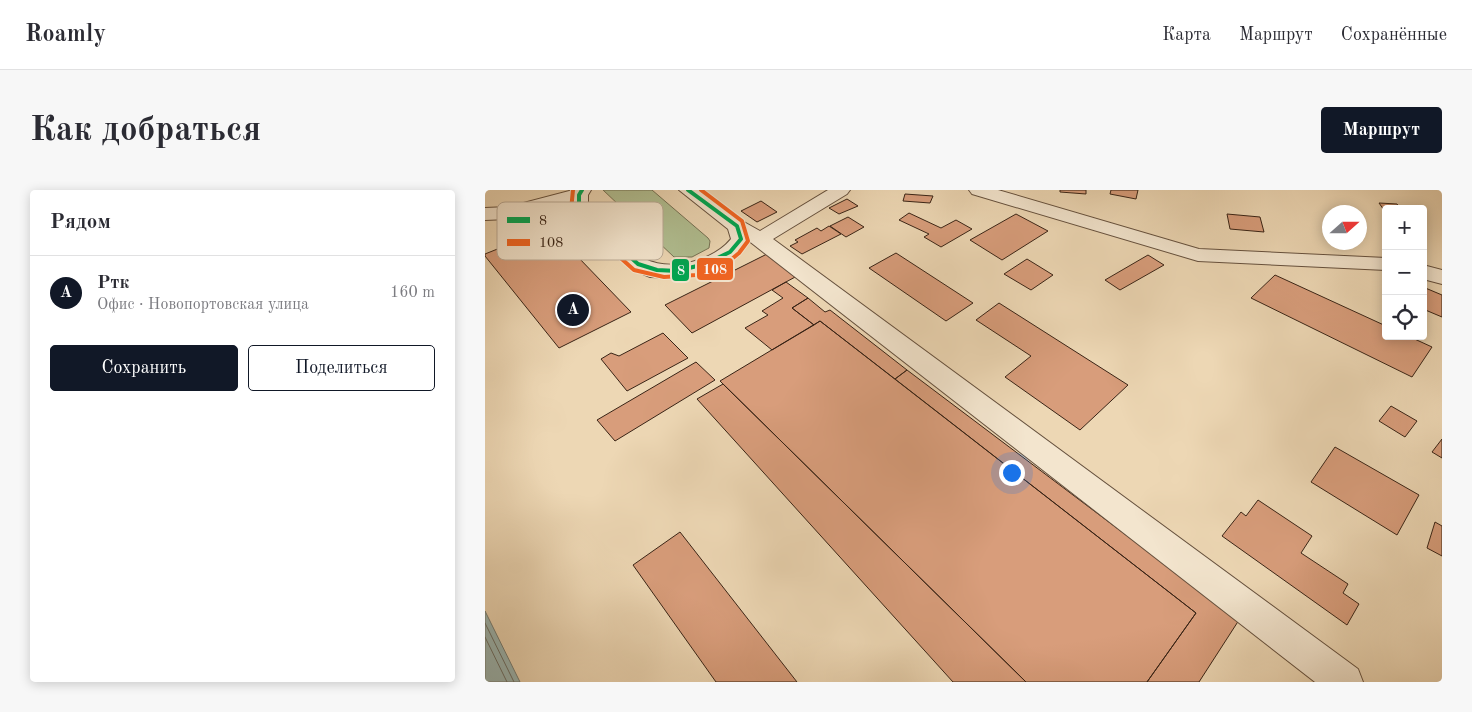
<!DOCTYPE html>
<html lang="ru">
<meta charset="utf-8">
<style>
body{margin:0;font-family:"Old Standard TT",serif;background:#f7f7f7;color:#2b2b33}
.controls{position:absolute;right:15px;top:15px;display:grid;overflow:hidden;border-radius:5px;box-shadow:0 2px 12px #0003}
.controls button{width:45px;height:45px;display:grid;place-items:center;padding:0;border:0;border-bottom:1px solid #e1e1e2;background:#fff;color:#2b2b33;font:25px sans-serif}
.compass{position:absolute;left:837px;top:15px;width:45px;height:45px;border-radius:50%;background:#fff;box-shadow:0 2px 12px #0003;rotate:69deg}
.you{position:absolute;left:526px;top:282px;width:18px;height:18px;margin:-12px;border:4px solid #fff;border-radius:50%;background:#1a73e8;box-shadow:0 0 0 8px #1a73e833}
.badge{display:grid;place-items:center;width:32px;height:32px;border-radius:50%;background:#111827;color:#fff;font-size:16px;font-weight:700}
.pin{position:absolute;translate:-50% -50%;border:2px solid #fff;box-shadow:0 1px 5px #0006}
.list{margin:0;padding:0;list-style:none}
h2{display:flex;justify-content:space-between;align-items:center;height:65px;margin:0;padding:0 20px;font-size:21px}
h2 small{font-size:16px;font-weight:400;color:#7c7c81}
.list li{display:grid;grid-template-columns:32px 1fr auto;gap:15px;align-items:center;box-sizing:border-box;height:75px;padding:0 20px;border-top:1px solid #e1e1e2}
.list b{display:block;font-size:19px;white-space:nowrap}
.list p{margin:0;font-size:16px;white-space:nowrap;color:#7c7c81}
.list em{font-size:16px;font-style:normal;color:#7c7c81}
.actions{display:flex;gap:10px;padding:15px 20px}
.actions a{flex:1;padding:11px 0;border:1px solid #111827;border-radius:5px;text-align:center;font-size:18px;color:#111827}
.actions .main{background:#111827;color:#fff}
.icon{flex:none;width:28px;height:28px;fill:none;stroke:currentColor;stroke-width:2;stroke-linecap:round;stroke-linejoin:round}
.map{position:relative;flex:none;width:957px;height:492px;overflow:hidden;border-radius:5px}
header{display:flex;align-items:center;gap:30px;box-sizing:border-box;height:70px;padding:0 25px;background:#fff;border-bottom:1px solid #e1e1e2}
header strong{font-size:24px}
nav{display:flex;gap:28px;margin-inline-start:auto;font-size:18px}
.intro{display:flex;align-items:center;justify-content:space-between;box-sizing:border-box;height:120px;padding:0 30px}
h1{margin:0;font-size:35px}
.button{padding:12px 22px;border-radius:5px;background:#111827;color:#fff;font-size:18px;font-weight:700}
main{display:flex;gap:30px;padding:0 30px}
aside{flex:1;background:#fff;border-radius:5px;box-shadow:0 2px 12px #0003}
.map>svg:first-child{display:block}
</style>
<header>
<strong>Roamly</strong>
<nav><a>Карта</a><a>Маршрут</a><a>Сохранённые</a></nav>
</header>
<div class="intro"><h1>Как добраться</h1><a class="button">Маршрут</a></div>
<main>
<aside>
<h2>Рядом<small></small></h2>
<ul class="list">
<li><span class="badge">A</span><div><b>Ртк</b><p>Офис · Новопортовская улица</p></div><em>160 m</em></li>
</ul>
<div class="actions"><a class="main">Сохранить</a><a>Поделиться</a></div>
</aside>
<div class="map">
<svg width="957" height="492" viewBox="0 0 957 492">
<rect width="100%" height="100%" fill="#edd7b4"/>
<filter id="stains"><feTurbulence type="fractalNoise" baseFrequency=".004" numOctaves="4"/><feColorMatrix values="0 0 0 0 .2 0 0 0 0 .09 0 0 0 0 .02 0 0 0 .5 -.17"/></filter>
<radialGradient id="worn" r=".72"><stop offset=".6" stop-color="#630" stop-opacity="0"/><stop offset="1" stop-color="#630" stop-opacity=".3"/></radialGradient>
<path fill="#b1bf92" stroke="#757254" d="M118,0H167L223,48L225,51L224,58L207,67H189Z"/>
<path fill="#9bb8b5" stroke="#747d75" d="M0,421L35,492H0Z"/>
<g fill="none" stroke-linecap="round" stroke-linejoin="round">
<path stroke="#6a6e66" stroke-width="1" d="M0,433L29,492
M0,447L22,492"/>
</g>
<path fill="#d89d7b" stroke="#392416" d="M575,0H601V4L575,2Z
M626,0H653L651,9L625,4Z
M420,4L448,6L445,13L418,11Z
M362,9L373,16L354,24L344,18Z
M276,11L292,22L272,32L256,21Z
M894,13L912,14L916,19H901V23Z
M424,23L456,38L471,30L487,39L456,57L439,47L444,44L414,30Z
M531,24L563,41L517,70L485,50Z
M742,24L775,27L779,42L745,39Z
M363,27L379,37L361,47L345,36Z
M344,36L356,44L317,64L305,56L313,52L310,50L332,38L336,41Z
M65,38L146,122L74,158L0,66V64Z
M411,63L488,113L461,131L384,78Z
M282,64L312,86L207,143L180,115Z
M663,65L679,75L635,100L620,90Z
M542,69L568,85L546,100L519,84Z
M790,85L901,136V146H923L947,157L927,187L766,108Z
M301,92L323,108L307,118L329,135L287,160L260,138L283,125L277,121L298,108L287,100Z
M938,97L957,105V127L938,119Z
M323,108L340,122L345,120L422,180L410,189L335,131L329,135L307,118Z
M514,113L643,195L595,240L520,187L546,166L491,130Z
M335,131L711,423L662,492H541L235,191Z
M178,143L203,168L142,201L116,169L126,163L134,166Z
M211,172L230,190L130,251L112,230Z
M422,180L754,430L714,492H662L711,423L410,189Z
M238,194L541,492H468L212,209Z
M906,216L932,231L920,247L894,231Z
M957,249V268L947,262Z
M850,257L934,305L912,345L826,292Z
M773,310L827,346L816,363L863,394L858,403L874,414L862,435L737,346L756,322L761,326Z
M950,332L957,336V366L942,358Z
M195,342L312,492H231L148,375Z"/>
<g fill="none" stroke-linecap="round" stroke-linejoin="round">
<defs>
<path id="minor" d="M88,0H106L103,5V18L160,69C186,82 228,71 246,49L243,39L194,0H215L259,32L275,41L343,0H365L362,4L288,49L873,479L878,492H830L264,51L253,66L223,81L193,88L165,87L146,79L87,24L85,20V13L23,29L0,30V18L23,17Z
M484,0H513L714,59L901,68V80L713,71L487,4Z
M938,75L957,80V94L938,89Z"/>
</defs>
<use href="#minor" stroke="#66513e" stroke-width="2"/>
<use href="#minor" fill="#f3e5ce" fill-rule="evenodd"/>
<defs>
<path id="bus-1" d="M97,0L94,5V20L153,74L172,80L192,81L220,74L245,62L256,49L252,36L203,0"/>
<path id="bus-2" d="M88,0L86,20L89,26L149,80L179,87L212,85L227,80L242,73L254,63L263,51L257,31L216,0"/>
</defs>
<use href="#bus-1" stroke="#f3e5ce" stroke-width="6"/>
<use href="#bus-2" stroke="#f3e5ce" stroke-width="6"/>
<use href="#bus-1" stroke="#00a651" stroke-width="4"/>
<use href="#bus-2" stroke="#f26522" stroke-width="4"/>
</g>
<rect x="12" y="12" width="166" height="58" rx="8" fill="#f3e5ce" stroke="#bbab97" stroke-width="1"/>
<rect x="22" y="27" width="23" height="6" fill="#00a651"/>
<rect x="22" y="49" width="23" height="7" fill="#f26522"/>
<g font-size="14" fill="#392416">
<text x="54" y="35">8</text>
<text x="54" y="57">108</text>
</g>
<g stroke="#f3e5ce" stroke-width="2">
<rect x="211" y="67" width="38" height="24" rx="5" fill="#f26522"/>
<rect x="186" y="68" width="19" height="24" rx="5" fill="#00a651"/>
</g>
<g font-size="14" text-anchor="middle" font-weight="bold" fill="#fff">
<text x="230" y="84">108</text>
<text x="196" y="85">8</text>
</g>
<rect width="100%" height="100%" filter="url(#stains)"/>
<rect width="100%" height="100%" fill="url(#worn)"/>
</svg>
<div class="controls">
<button>+</button>
<button>−</button>
<button><svg class="icon" aria-label="locate" viewBox="0 0 24 24"><circle cx="12" cy="12" r="6"/><path d="M12 2v4M12 18v4M2 12h4M18 12h4"/></svg></button>
</div>
<svg class="compass" viewBox="-18 -18 36 36"><path d="M0-13l5 13h-10z" fill="#e53935"/><path d="M0 13l5-13h-10z" fill="#7c7c81"/></svg>
<div class="you"></div>
<div class="pin badge" style="left:88px;top:120px">A</div>
</div>
</main>
